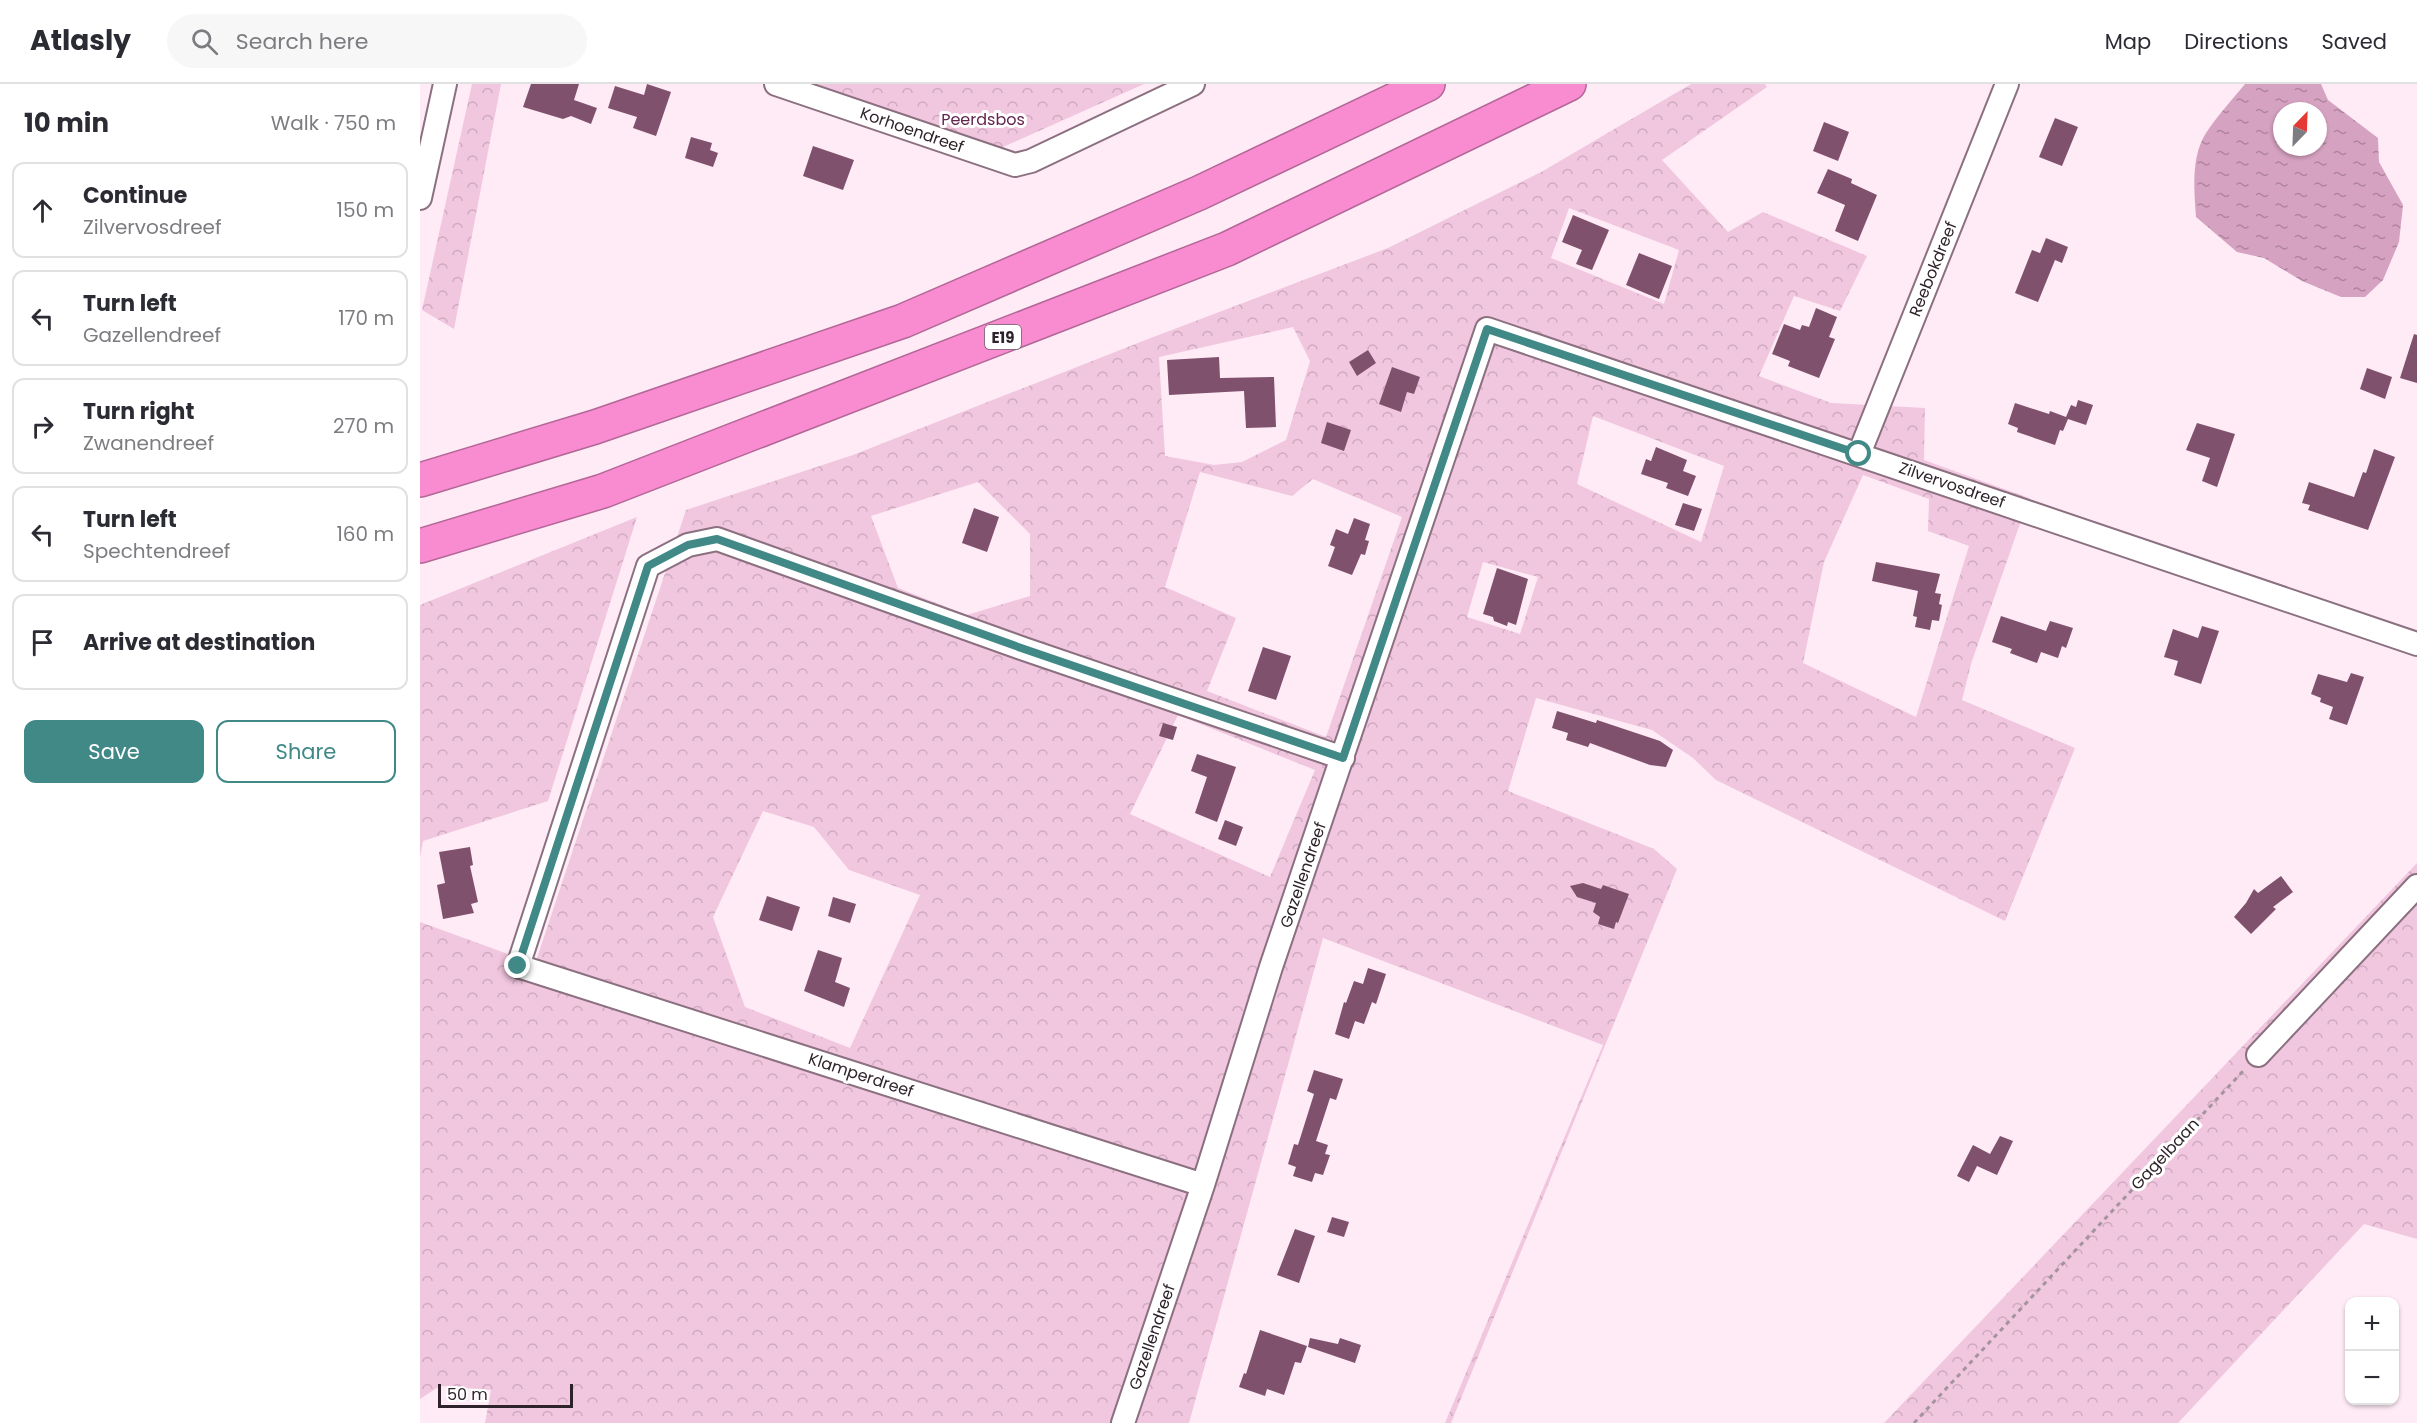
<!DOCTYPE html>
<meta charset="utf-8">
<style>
body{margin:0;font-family:Poppins,sans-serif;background:#f7f7f7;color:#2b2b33}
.controls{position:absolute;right:18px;bottom:18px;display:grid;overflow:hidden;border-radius:12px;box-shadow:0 2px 4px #0004}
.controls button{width:54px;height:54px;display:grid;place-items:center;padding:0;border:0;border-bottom:2px solid #e1e1e2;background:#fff;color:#2b2b33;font:30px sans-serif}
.compass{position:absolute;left:1853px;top:18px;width:54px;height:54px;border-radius:50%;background:#fff;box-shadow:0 2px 4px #0004;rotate:23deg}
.scale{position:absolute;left:18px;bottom:15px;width:135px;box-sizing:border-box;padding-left:6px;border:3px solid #2e232a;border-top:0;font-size:16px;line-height:21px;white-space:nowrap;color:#2e232a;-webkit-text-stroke:4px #fff;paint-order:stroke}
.stop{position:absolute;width:18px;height:18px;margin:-14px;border:4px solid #418987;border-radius:50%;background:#fff}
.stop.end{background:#418987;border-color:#fff;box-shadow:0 2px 6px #0008}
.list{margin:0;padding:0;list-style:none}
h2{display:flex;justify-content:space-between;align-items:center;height:78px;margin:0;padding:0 24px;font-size:26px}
h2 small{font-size:20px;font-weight:400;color:#7c7c81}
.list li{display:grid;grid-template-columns:39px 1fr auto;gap:18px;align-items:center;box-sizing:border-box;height:96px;margin:0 12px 12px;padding:0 12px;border:2px solid #e1e1e2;border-radius:12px}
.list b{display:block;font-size:22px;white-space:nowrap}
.list p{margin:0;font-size:20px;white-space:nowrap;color:#7c7c81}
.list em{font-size:20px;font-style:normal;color:#7c7c81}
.actions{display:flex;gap:12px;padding:18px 24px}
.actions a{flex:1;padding:14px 0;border:2px solid #418987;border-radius:12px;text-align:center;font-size:21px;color:#418987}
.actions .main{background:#418987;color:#fff}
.icon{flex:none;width:33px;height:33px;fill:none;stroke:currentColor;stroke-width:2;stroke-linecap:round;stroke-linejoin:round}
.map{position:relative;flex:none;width:1997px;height:1339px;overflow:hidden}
header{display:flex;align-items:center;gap:36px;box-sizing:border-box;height:84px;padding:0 30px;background:#fff;border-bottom:2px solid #e1e1e2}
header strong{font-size:28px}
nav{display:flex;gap:33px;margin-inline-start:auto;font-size:21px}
.search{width:420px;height:54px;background:#f7f7f7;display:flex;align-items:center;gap:15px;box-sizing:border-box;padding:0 21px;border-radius:33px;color:#7c7c81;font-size:22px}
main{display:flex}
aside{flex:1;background:#fff}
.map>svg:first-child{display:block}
</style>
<header>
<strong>Atlasly</strong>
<div class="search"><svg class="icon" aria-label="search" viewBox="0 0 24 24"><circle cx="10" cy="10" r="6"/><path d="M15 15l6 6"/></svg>Search here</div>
<nav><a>Map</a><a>Directions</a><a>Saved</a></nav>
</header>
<main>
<aside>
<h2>10 min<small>Walk · 750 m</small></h2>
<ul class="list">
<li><svg class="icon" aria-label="ahead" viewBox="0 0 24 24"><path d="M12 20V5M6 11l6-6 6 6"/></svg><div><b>Continue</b><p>Zilvervosdreef</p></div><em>150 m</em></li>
<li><svg class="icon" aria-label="left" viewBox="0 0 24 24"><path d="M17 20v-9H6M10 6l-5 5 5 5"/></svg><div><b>Turn left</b><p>Gazellendreef</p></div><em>170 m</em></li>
<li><svg class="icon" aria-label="right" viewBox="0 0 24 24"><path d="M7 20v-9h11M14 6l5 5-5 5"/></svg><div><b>Turn right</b><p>Zwanendreef</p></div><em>270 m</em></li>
<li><svg class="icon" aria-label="left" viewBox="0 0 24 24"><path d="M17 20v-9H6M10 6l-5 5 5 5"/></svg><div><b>Turn left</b><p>Spechtendreef</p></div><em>160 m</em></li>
<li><svg class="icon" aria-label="arrive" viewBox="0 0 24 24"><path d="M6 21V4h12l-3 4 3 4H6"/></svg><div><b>Arrive at destination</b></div></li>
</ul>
<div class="actions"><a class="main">Save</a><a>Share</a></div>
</aside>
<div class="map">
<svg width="1997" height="1339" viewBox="0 0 1997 1339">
<defs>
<pattern id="forest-crowns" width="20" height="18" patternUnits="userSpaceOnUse" patternTransform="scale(1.5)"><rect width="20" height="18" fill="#f1c6df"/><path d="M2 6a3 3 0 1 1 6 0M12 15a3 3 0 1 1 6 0" fill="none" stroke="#cfaac0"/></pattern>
<pattern id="water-ripples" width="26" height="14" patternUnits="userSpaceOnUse" patternTransform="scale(1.5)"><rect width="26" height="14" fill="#d6a2c1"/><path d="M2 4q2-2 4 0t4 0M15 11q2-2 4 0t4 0" fill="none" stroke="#ae849d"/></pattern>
</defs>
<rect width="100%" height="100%" fill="#feebf6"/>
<path fill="url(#forest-crowns)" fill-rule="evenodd" d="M52,0H81L34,245L2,226Z
M354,0H724L563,72Z
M1271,0H1345L1347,3L1242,76L1308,148L1343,128L1447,172L1420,227L1374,212L1339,292L1411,319L1505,324L1504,376L1609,414L1551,580L1542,616L1655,664L1585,837L1296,696L1273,674L1232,646L1116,614L1088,707L1234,765L1257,785L1031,1339H1025L1183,961L903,854L769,1339H65L71,1306L20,1302L0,1315V838L115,880L266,426L433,371L728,255L968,164L1123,87ZM1149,124L1259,166L1244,220L1131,174ZM873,243L890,277L866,356L822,378L794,381L745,372L739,273ZM1173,332L1304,382L1281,458L1157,400ZM780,388L872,412L893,395L982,433L906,653L787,607L816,534L745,503ZM1443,391L1509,415L1508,447L1549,462L1496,633L1383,579L1404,478ZM558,398L610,450V512L547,531L478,504L451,432ZM1063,478L1118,493L1100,550L1047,533ZM758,631L895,686L850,793L710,730ZM343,727L394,743L429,786L500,811L430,964L325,923L293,833Z
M217,433L128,717L3,757L0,773V521Z
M1997,779V1155L1944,1140L1758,1339H1464Z"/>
<path fill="url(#water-ripples)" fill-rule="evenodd" d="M1825,0H1901L1908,16L1958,54L1959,78L1983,121L1979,158L1963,196L1945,213H1921L1882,197L1844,174L1817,168L1776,133C1774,106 1771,72 1786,49C1797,32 1812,16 1825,0ZM1862,27H1898V63H1862Z"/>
<path fill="#7f516d" d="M111,0H159L154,16L177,24L171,40L151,32L143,35L103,23Z
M227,0L251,8L236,52L213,44L217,33L188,24L195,2L224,11Z
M1635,34L1658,43L1642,82L1619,73Z
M1404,38L1429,48L1418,77L1393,67Z
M271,53L292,59L290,66L298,69L293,83L265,74Z
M393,62L434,76L423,106L383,92Z
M1408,85L1432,95L1431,99L1457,111L1438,157L1415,147L1425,121L1397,109Z
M1153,131L1189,146L1172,186L1156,180L1162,166L1142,158Z
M1626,154L1648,163L1642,179L1635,176L1618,218L1595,209L1612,166L1620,169Z
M1219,169L1252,182L1239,215L1206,201Z
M1396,224L1417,233L1409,253L1415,255L1399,294L1368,282L1370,277L1352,270L1364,240L1380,246L1382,241L1389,243Z
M1994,250L1997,251V299L1980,294Z
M948,266L956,279L937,292L929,278Z
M799,273L800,294L854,293L856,343L826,344L824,307L749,311L747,276Z
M972,283L1000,293L994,310L987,308L981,328L959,320Z
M1947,284L1972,293L1965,315L1940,305Z
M1658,316L1673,321L1666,341L1648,335L1643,347L1640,346L1635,361L1597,348L1598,344L1588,340L1595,319L1629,330L1630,327L1646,333L1651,321L1656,323Z
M907,338L931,346L924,367L901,359Z
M1777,339L1815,350L1797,403L1782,397L1790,374L1766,366Z
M1236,363L1267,376L1263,387L1276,392L1268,412L1246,404L1248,399L1221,390L1226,375L1231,377Z
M1954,365L1975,373L1948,446L1888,426L1890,421L1882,419L1889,398L1934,413L1943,388L1946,389Z
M1263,419L1282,425L1274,447L1255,441Z
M554,424L579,433L567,468L542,459Z
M934,434L950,440L945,456L949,457L945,471L941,470L932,491L908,482L915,463L910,461L916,445L928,450Z
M1456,478L1520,490L1515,509L1521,510L1519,520L1522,521L1519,537L1512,536L1510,546L1495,543L1497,533L1493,532L1498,507L1452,497Z
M1077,484L1108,495L1096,541L1088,538L1087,542L1074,537L1073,533L1063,530Z
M1581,532L1626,547L1630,537L1653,544L1646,564L1642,562L1638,574L1621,568L1617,579L1590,569L1592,565L1572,558Z
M1782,542L1799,547L1781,600L1754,591L1758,577L1744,573L1753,545L1778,554Z
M843,563L871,572L856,616L828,607Z
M1931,589L1944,593L1927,641L1909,635L1913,623L1900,618L1901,614L1891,610L1898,590L1927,598Z
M1137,627L1176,639L1177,636L1240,657L1253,666L1246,683L1230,681L1170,659L1168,663L1146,656L1148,649L1132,644Z
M743,639L757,643L753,656L739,652Z
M777,670L816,683L797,738L775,729L787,693L771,687Z
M805,736L823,743L816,762L798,755Z
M50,763L53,781L50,782L58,818L51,820L54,829L23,835L17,801L25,799L19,768Z
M1861,792L1873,808L1853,823L1856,825L1831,850L1814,833L1826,819L1834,805L1838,809Z
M1163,799L1181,805L1183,801L1209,810L1198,839L1196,838L1194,845L1178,840L1180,833L1173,828L1176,819L1157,813L1150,802Z
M347,812L380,823L372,847L339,836Z
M413,813L436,820L430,839L408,832Z
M398,866L422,874L415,898L430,904L424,923L384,907Z
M948,884L966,890L956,920L952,918L944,940L935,937L929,955L915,950L924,918L926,919L934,897L943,900Z
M894,986L923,995L916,1016L910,1014L896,1057L908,1061L905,1070L910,1071L903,1091L895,1089L892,1098L873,1092L876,1083L868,1080L874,1060L878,1061L894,1010L887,1007Z
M1580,1052L1593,1057L1577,1091L1557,1082L1549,1098L1537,1092L1553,1061L1570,1070Z
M912,1133L929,1138L924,1153L907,1148Z
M875,1145L895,1152L879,1199L857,1191Z
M840,1246L887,1262L881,1279L875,1278L864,1311L847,1305L845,1312L819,1303L824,1289L826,1290Z
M890,1254L918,1260L920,1254L941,1261L935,1279L888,1263Z"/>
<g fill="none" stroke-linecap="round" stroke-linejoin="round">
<defs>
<path id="minor" d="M356,0L595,81L611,77L773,0
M0,114L25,0
M1439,370L1587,0
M1838,971L1997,802
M783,1101L98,882L228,482L268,461L297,455L604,565L923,674
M703,1339L783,1101L851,883L1067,245L1997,560"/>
<path id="highway" d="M0,396L175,343L483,237L779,109L1008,0
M0,462L183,407L807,165L1149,0"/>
</defs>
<use href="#minor" stroke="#8b7080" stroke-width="26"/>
<use href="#highway" stroke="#b26796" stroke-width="36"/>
<path stroke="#a3949d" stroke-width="3" stroke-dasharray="4.5 4.5" stroke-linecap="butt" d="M1494,1339L1825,985"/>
<use href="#minor" stroke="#fff" stroke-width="22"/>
<use href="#highway" stroke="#f98bd0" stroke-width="33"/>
</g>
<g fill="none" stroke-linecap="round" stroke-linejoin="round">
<path stroke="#418987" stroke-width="8" d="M98,882L228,482L268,461L297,455L604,565L923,674L1067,245L1439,370"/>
</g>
<g text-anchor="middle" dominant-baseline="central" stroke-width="6" stroke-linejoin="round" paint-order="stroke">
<rect fill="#fff" stroke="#6d656a" stroke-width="1.5" x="565" y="241" width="36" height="24" rx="4.5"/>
<g font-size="15" font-weight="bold" fill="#2e232a">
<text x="583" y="253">E19</text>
</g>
<g font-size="16" fill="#63254e" stroke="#fff">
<text x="563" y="35">Peerdsbos</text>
</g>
<g font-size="16" fill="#2e232a" stroke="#fff">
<text transform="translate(492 46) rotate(19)">Korhoendreef</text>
<text transform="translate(1513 185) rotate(-68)">Reebokdreef</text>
<text transform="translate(1532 401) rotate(19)">Zilvervosdreef</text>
<text transform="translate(883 791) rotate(-71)">Gazellendreef</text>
<text transform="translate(441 991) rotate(18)">Klamperdreef</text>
<text transform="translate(1745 1070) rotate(-47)">Gagelbaan</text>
<text transform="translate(732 1253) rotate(-71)">Gazellendreef</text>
</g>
</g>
</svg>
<div class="controls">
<button>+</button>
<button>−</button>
</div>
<svg class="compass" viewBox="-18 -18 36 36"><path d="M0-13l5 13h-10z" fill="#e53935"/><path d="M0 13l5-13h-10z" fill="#7c7c81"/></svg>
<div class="scale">50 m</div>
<div class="stop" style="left:1439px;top:370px"></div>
<div class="stop end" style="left:98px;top:882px"></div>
</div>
</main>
